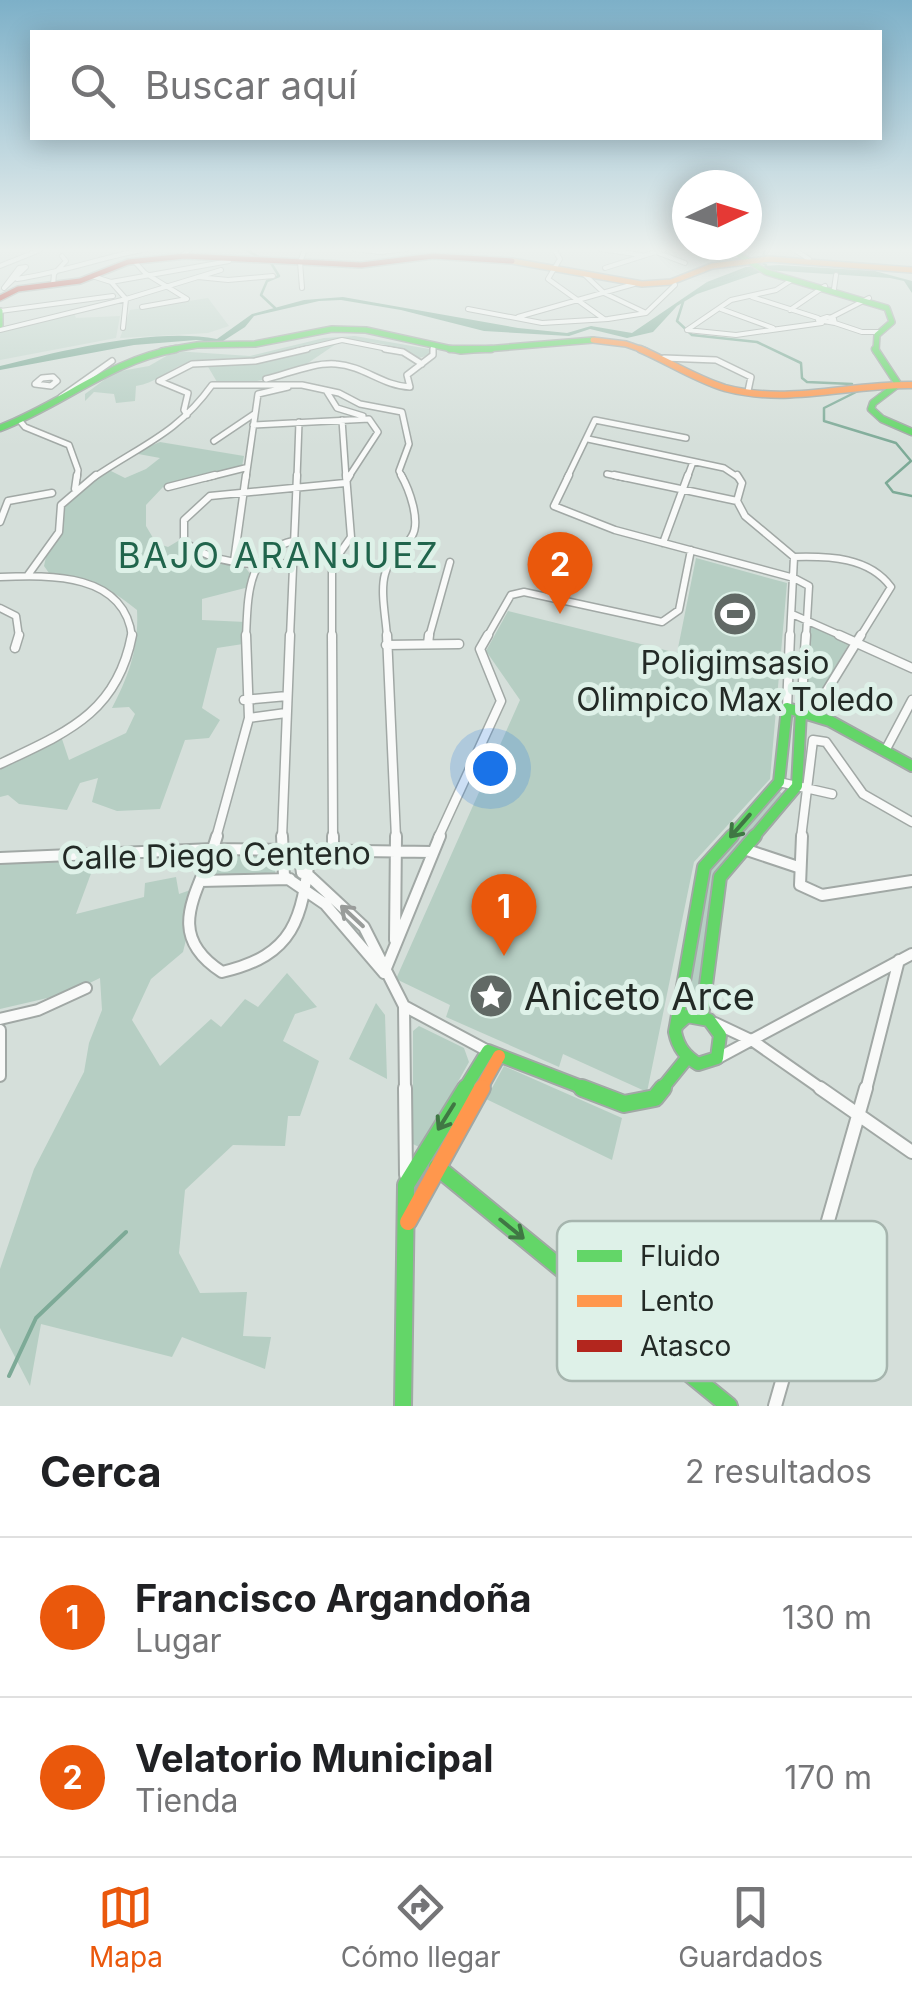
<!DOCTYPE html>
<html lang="es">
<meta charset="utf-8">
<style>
body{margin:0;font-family:Inter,sans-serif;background:#f2f2f2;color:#202124}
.compass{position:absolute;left:672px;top:170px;width:90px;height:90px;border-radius:50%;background:#fff;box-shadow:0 5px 25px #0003;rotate:86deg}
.you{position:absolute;left:490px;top:768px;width:35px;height:35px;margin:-25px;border:8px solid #fff;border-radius:50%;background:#1a73e8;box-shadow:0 0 0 15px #1a73e833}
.badge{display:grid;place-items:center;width:65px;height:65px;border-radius:50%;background:#ea580c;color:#fff;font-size:32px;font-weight:700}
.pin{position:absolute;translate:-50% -82px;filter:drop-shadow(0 2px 5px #0008)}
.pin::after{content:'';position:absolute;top:52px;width:35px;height:30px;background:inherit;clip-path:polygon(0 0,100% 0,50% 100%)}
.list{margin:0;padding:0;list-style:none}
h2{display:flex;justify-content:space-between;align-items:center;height:130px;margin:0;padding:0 40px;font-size:42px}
h2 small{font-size:32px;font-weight:400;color:#757577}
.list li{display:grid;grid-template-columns:65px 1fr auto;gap:30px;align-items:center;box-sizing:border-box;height:160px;padding:0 40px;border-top:2px solid #e0e0e0}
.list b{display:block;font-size:38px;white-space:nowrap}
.list p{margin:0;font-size:32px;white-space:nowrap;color:#757577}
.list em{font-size:32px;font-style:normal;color:#757577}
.icon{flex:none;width:55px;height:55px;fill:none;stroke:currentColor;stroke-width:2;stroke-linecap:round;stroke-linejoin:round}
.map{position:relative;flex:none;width:912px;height:1406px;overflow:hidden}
.search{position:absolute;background:#fff;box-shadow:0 5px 25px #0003;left:30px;right:30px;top:30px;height:110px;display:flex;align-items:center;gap:25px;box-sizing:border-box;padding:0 35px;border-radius:0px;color:#757577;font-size:38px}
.sheet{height:450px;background:#fff}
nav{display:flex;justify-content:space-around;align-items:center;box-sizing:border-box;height:140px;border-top:2px solid #e0e0e0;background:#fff;font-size:28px;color:#757577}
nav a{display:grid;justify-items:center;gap:5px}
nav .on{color:#ea580c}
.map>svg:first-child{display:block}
</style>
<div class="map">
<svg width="912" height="1406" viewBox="0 0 912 1406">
<rect width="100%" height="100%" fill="#d5dfda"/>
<path fill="#c2d5cc" d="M208,298L229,326L208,333L120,338L130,310Z
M74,313L76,318L120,316L116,338L0,360V332L4,329Z"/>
<path fill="#b6cec3" d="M355,336L429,349L430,355L419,358C352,322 307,355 239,361C222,363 201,358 184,364C166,371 156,383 136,386L135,401L116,403L114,394L94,392L85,401V394L115,372L149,366L175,351L250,356L324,338Z
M339,342L305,365L314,368L257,381L217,382L207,365L243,364Z
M160,442L244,456L242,466L163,487L146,505V526L156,543L168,547L183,538L192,554L245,567L251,575L249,587L202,599V620L246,622L243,644L217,648L202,708L220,720L209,738L185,740L160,809L117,811L92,802L98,778L80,783L67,810L19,804L8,795L0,797V768L61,736L69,760L126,733L135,714L129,707L112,708C129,675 139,648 137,610C108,586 86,577 49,573L44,566L47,552L62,530L64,507L69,498L107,469L125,478L146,469L160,458L133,453Z
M696,558L787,583L770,779L694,862L647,1092L563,1054L559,1067L446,1017L450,1005L396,979L520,700L486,651L508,611L677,653Z
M814,625L850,642L814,704L806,708L810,626Z
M778,790L784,795L717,869L698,993L694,995L688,990L709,867Z
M219,856H276L275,876L221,878L212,874L211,866Z
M96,860L76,914L144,897L145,883L176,877L179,894L199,887L183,952L151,979L132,1020L160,1066L211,1019L221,1027L245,999L258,1007L287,973L317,1007L295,1014L283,1041L319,1061L300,1116H288L285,1146L233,1145L185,1190L179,1253L200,1293L247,1292L243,1336L271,1337L265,1369L182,1337L172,1357L41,1324L30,1386L0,1328V1269L34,1169L84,1072L89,1043L102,1010L100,978L69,993L0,1009V863Z
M376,1003L385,1015L387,1079L349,1059Z
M419,1026L464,1048L469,1062L421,1148L413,1144V1031Z
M504,1066L622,1118L612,1160L486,1099Z"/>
<path fill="#7daa97" d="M779,265L875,271L912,281V293L904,281L890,278L767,270L697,294L677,306L653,332L627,338L590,329L569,336L484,331L401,310L341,300L319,301L254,316L245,327L220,343L196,340L134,345L0,370V366C61,351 155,327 217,339L252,314L304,300L343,297L518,328L567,333L591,326L632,333L707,282L746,267Z"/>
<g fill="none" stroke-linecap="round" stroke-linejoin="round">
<path stroke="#7daa97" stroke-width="2.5" d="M244,249L259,257
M765,249L762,263L766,265
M271,263L279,276L267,281L261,295L275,308
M683,302L677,321L692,335L757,342L801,363L802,378L807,382L852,384
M858,391L824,408V421L896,443L911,461L886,483L893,492L912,496"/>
<path stroke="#7daa97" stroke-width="4" d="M9,1376L36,1318L126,1232"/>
<defs>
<path id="street-far5" d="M354,249L381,252L406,249
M554,249L560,259L548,279L604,319
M601,249L641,255
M699,249L736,256
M793,249L809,259
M656,252L685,263
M182,256L190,249
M134,261L145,273L187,299L142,307
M0,266L40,250
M26,267L4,288L19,268Z
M605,268L665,249
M585,275L604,293L644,312
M92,276L111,282L126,299L123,328
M198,277L228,280L273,276
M17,279C64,272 102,257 147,249
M790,281L776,290L731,300L687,330L736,335L822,323
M111,282L229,261
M53,285L54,274L66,261L62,256
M302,288L300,262L305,249
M834,289L836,275
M752,297L818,318
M468,309L542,323L608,319L646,313L675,285L673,281
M721,309L773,328
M790,310L825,286
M0,311L113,296
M518,317L634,284
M827,317L834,319L835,323L818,320Z
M830,318L869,298
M835,323L862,332H880
M0,330L126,299L221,270
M433,345V351
M296,351L342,340L398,351"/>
<path id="street-far4" d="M385,349L403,352L422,364
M664,358L716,360L751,377L748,391
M53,377L57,381L51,386L35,384L42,378Z
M266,379C287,374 315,362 336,364C364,366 383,386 410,387L407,375L433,355V349
M327,392L337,408L363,416
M61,397L112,361
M187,415L184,410L188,393L159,381L192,364L255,361L307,349
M342,420L346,478
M20,421L25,427L69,445L78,470L77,478
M253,425L369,419L378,432L348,478
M588,439L724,468L739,478
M214,441L254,414
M607,474L626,478
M93,478C141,445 177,434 212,385H302L339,393L360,404L402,412L409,444L399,471L403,478
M205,478L245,468
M246,478L258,394L288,387
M297,478L299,422
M567,478L595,420L686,438
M687,478L693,462"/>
<path id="street-far3" d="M569,475L554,506L615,530L794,578L809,586L806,637
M614,475L737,501
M737,475L742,483L737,501L745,516L794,557L790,637
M168,487L215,475
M75,489L77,475
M0,522L8,501L52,493
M663,543L688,475
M794,557C829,556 869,557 891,587L860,637
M234,561L246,475
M292,563C254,566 216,565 184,542V520L210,496L345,483L350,475
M28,575L59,532L61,505L96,475
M0,577C51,575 125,573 132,637
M0,608L16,616L19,637
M792,614L844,637
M246,637C248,597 246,552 293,541
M290,637L297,475
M332,637V564L351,537L346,475
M387,637C386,618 380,592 385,574C389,557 404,550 412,536C421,521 409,489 401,475
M429,637L450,562
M487,637L511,595L524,592L662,622L679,610L691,550"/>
<path id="street-far2" d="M332,635L333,838
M387,635L396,838
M839,635L912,668
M428,644L429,635
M386,645L459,644
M15,648L19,635
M244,700L287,696
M787,708L790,635
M801,712L806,635
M813,713L861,635
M249,718L286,713
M885,751L912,700
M0,764C65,733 117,714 132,635
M779,782L832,794
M216,838L249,718L246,635
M282,838L290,635
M438,838L501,701L480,649L488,635
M801,838L813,740L826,742L863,794L912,822"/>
<path id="street-far1" d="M217,836C202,889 160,932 222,972C295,955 302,919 310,851
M282,836L284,876L325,904L384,973
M333,836V851
M802,836L800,885L822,895L912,881
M744,849L798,867
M0,858L213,849L432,852
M282,865L290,858L300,859L302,873
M307,874L364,927L404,1006L405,1090
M200,881L290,879
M395,940L396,836
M384,973L440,836
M404,1006L488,1051
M0,1019L38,1010L86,988
M715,1023L753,1041L823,1090
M0,1030V1076
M718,1058L912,954
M866,1090L899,960"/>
<path id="street" d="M405,1088L406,1175
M820,1088L912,1152
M775,1406L866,1088"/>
<path id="fast-far4" d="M730,249L766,272L887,308L892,322L877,335L876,351
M0,311V325
M162,351L197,345L255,344L332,329L366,330L461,351L593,340"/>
<path id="fast-far3" d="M450,349H491
M875,349L898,384
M898,384L873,403L871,409L882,419L912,432
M0,428C61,405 111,360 176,349"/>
<path id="fast-far2" d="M730,838L779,782L787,708L830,721L912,766
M753,838L797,786L801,712"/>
<path id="fast-far1" d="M702,1016L720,877L755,836
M677,1025L687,1016L709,1020L720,1035L717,1058L698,1064C685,1056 678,1047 675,1032L704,867L732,836
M464,1090L488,1051L589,1090
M661,1090L687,1058"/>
<path id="fast" d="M582,1088L624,1104L655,1098L663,1088
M437,1167L729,1406
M403,1406L406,1185L466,1088"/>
<path id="slow-far3" d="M512,261L642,284L671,282L712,266L769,259L912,270
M593,340L626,344L646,351"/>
<path id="slow-far2" d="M640,349C668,361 695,379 725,388C789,405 848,384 912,385"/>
<path id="slow-far1" d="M480,1090L499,1056"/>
<path id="slow" d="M408,1222L482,1088"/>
<path id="jam" d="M0,298L18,289L80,281L128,262L185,256L361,265L433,256L512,261"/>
</defs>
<use href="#street-far5" stroke="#a1a8a5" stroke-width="6"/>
<use href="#street-far4" stroke="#a1a8a5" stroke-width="8"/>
<use href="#street-far3" stroke="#a1a8a5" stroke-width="9"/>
<use href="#street-far2" stroke="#a1a8a5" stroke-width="11"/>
<use href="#street-far1" stroke="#a1a8a5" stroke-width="14"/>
<use href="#street" stroke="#a1a8a5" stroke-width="16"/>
<use href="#fast-far4" stroke="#a1a8a5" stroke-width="8"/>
<use href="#fast-far3" stroke="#a1a8a5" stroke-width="9"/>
<use href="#fast-far2" stroke="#a1a8a5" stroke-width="14"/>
<use href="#fast-far1" stroke="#a1a8a5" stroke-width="16"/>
<use href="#fast" stroke="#a1a8a5" stroke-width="20"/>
<use href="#slow-far3" stroke="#a1a8a5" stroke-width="8"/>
<use href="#slow-far2" stroke="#a1a8a5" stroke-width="9"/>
<use href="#slow-far1" stroke="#a1a8a5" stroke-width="16"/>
<use href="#slow" stroke="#a1a8a5" stroke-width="20"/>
<use href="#jam" stroke="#a1a8a5" stroke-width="8"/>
<use href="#street-far5" stroke="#f9faf9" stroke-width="4"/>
<use href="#street-far4" stroke="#f9faf9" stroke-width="5"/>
<use href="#street-far3" stroke="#f9faf9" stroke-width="6"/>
<use href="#street-far2" stroke="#f9faf9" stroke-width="8"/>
<use href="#street-far1" stroke="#f9faf9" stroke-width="10"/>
<use href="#street" stroke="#f9faf9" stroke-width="12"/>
<use href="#fast-far4" stroke="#63d668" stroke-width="5"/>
<use href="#fast-far3" stroke="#63d668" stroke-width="6"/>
<use href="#fast-far2" stroke="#63d668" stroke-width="10"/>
<use href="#fast-far1" stroke="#63d668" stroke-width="12"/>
<use href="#fast" stroke="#63d668" stroke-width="16"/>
<use href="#slow-far3" stroke="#ff974d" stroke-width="5"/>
<use href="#slow-far2" stroke="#ff974d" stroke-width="6"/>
<use href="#slow-far1" stroke="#ff974d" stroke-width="12"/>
<use href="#slow" stroke="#ff974d" stroke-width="16"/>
<use href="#jam" stroke="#b3261e" stroke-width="5"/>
</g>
<defs><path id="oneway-shaft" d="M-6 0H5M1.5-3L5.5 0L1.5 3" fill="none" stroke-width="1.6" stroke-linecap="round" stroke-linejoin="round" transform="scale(2.5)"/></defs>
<g stroke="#407744">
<use href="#oneway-shaft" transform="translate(740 826) rotate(131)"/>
<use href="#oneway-shaft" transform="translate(446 1117) rotate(122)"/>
<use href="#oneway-shaft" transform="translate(512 1229) rotate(39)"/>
</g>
<use stroke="#999c9a" href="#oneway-shaft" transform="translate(352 916) rotate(-137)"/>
<linearGradient id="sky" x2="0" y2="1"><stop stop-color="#7db0c8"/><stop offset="0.56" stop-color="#ecf1ee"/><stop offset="1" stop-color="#ecf1ee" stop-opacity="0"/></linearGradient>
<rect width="912" height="446" fill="url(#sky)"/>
<defs>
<symbol id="stadium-disc" viewBox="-11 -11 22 22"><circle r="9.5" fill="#616965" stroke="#def1e8"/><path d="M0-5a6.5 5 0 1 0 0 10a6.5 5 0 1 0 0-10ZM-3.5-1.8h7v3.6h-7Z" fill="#fff"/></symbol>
<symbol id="sight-disc" viewBox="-11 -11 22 22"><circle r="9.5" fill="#616965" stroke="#def1e8"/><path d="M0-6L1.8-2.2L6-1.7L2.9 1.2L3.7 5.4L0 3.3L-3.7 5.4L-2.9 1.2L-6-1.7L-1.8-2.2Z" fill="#fff"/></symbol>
</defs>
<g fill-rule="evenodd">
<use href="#stadium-disc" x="710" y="589" width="50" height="50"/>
<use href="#sight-disc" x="466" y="971" width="50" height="50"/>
</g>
<g text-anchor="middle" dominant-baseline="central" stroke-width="10" stroke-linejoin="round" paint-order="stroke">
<g font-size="32" fill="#232a26" stroke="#def1e8">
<text x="735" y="662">Poligimsasio<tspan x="735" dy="37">Olimpico Max Toledo</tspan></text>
</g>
<g font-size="32" fill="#232a26" stroke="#def1e8">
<text transform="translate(216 855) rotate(-1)">Calle Diego Centeno</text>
</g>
<g font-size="35" letter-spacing="2.5" fill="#20654c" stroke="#def1e8">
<text x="279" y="555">BAJO ARANJUEZ</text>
</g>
<g font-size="38" fill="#232a26" stroke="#def1e8" text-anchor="start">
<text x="524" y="996">Aniceto Arce</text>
</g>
</g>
<rect x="557" y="1221" width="330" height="160" rx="15" fill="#def1e8" stroke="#a6b5ae" stroke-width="2.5"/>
<rect x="577" y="1250" width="45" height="12" fill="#63d668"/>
<rect x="577" y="1295" width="45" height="12" fill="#ff974d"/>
<rect x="577" y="1340" width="45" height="12" fill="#b3261e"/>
<g font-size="28" fill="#232a26">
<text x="640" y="1266">Fluido</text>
<text x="640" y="1311">Lento</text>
<text x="640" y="1356">Atasco</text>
</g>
</svg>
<svg class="compass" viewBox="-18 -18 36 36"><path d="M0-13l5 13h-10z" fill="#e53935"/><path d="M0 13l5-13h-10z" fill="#757577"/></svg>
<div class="you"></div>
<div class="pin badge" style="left:504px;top:956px">1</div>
<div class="pin badge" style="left:560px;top:614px">2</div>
<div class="search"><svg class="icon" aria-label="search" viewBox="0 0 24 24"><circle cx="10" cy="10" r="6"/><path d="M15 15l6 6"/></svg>Buscar aquí</div>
</div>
<section class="sheet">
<h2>Cerca<small>2 resultados</small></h2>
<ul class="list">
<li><span class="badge">1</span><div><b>Francisco Argandoña</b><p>Lugar</p></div><em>130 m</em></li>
<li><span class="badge">2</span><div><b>Velatorio Municipal</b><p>Tienda</p></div><em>170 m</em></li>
</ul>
</section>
<nav>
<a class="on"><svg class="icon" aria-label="map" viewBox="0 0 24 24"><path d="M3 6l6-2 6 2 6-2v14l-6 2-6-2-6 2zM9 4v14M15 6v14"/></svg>Mapa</a>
<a><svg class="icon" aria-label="directions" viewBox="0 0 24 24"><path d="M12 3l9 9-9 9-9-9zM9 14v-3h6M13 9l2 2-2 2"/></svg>Cómo llegar</a>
<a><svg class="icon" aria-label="saved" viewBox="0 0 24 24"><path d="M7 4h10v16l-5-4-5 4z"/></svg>Guardados</a>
</nav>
